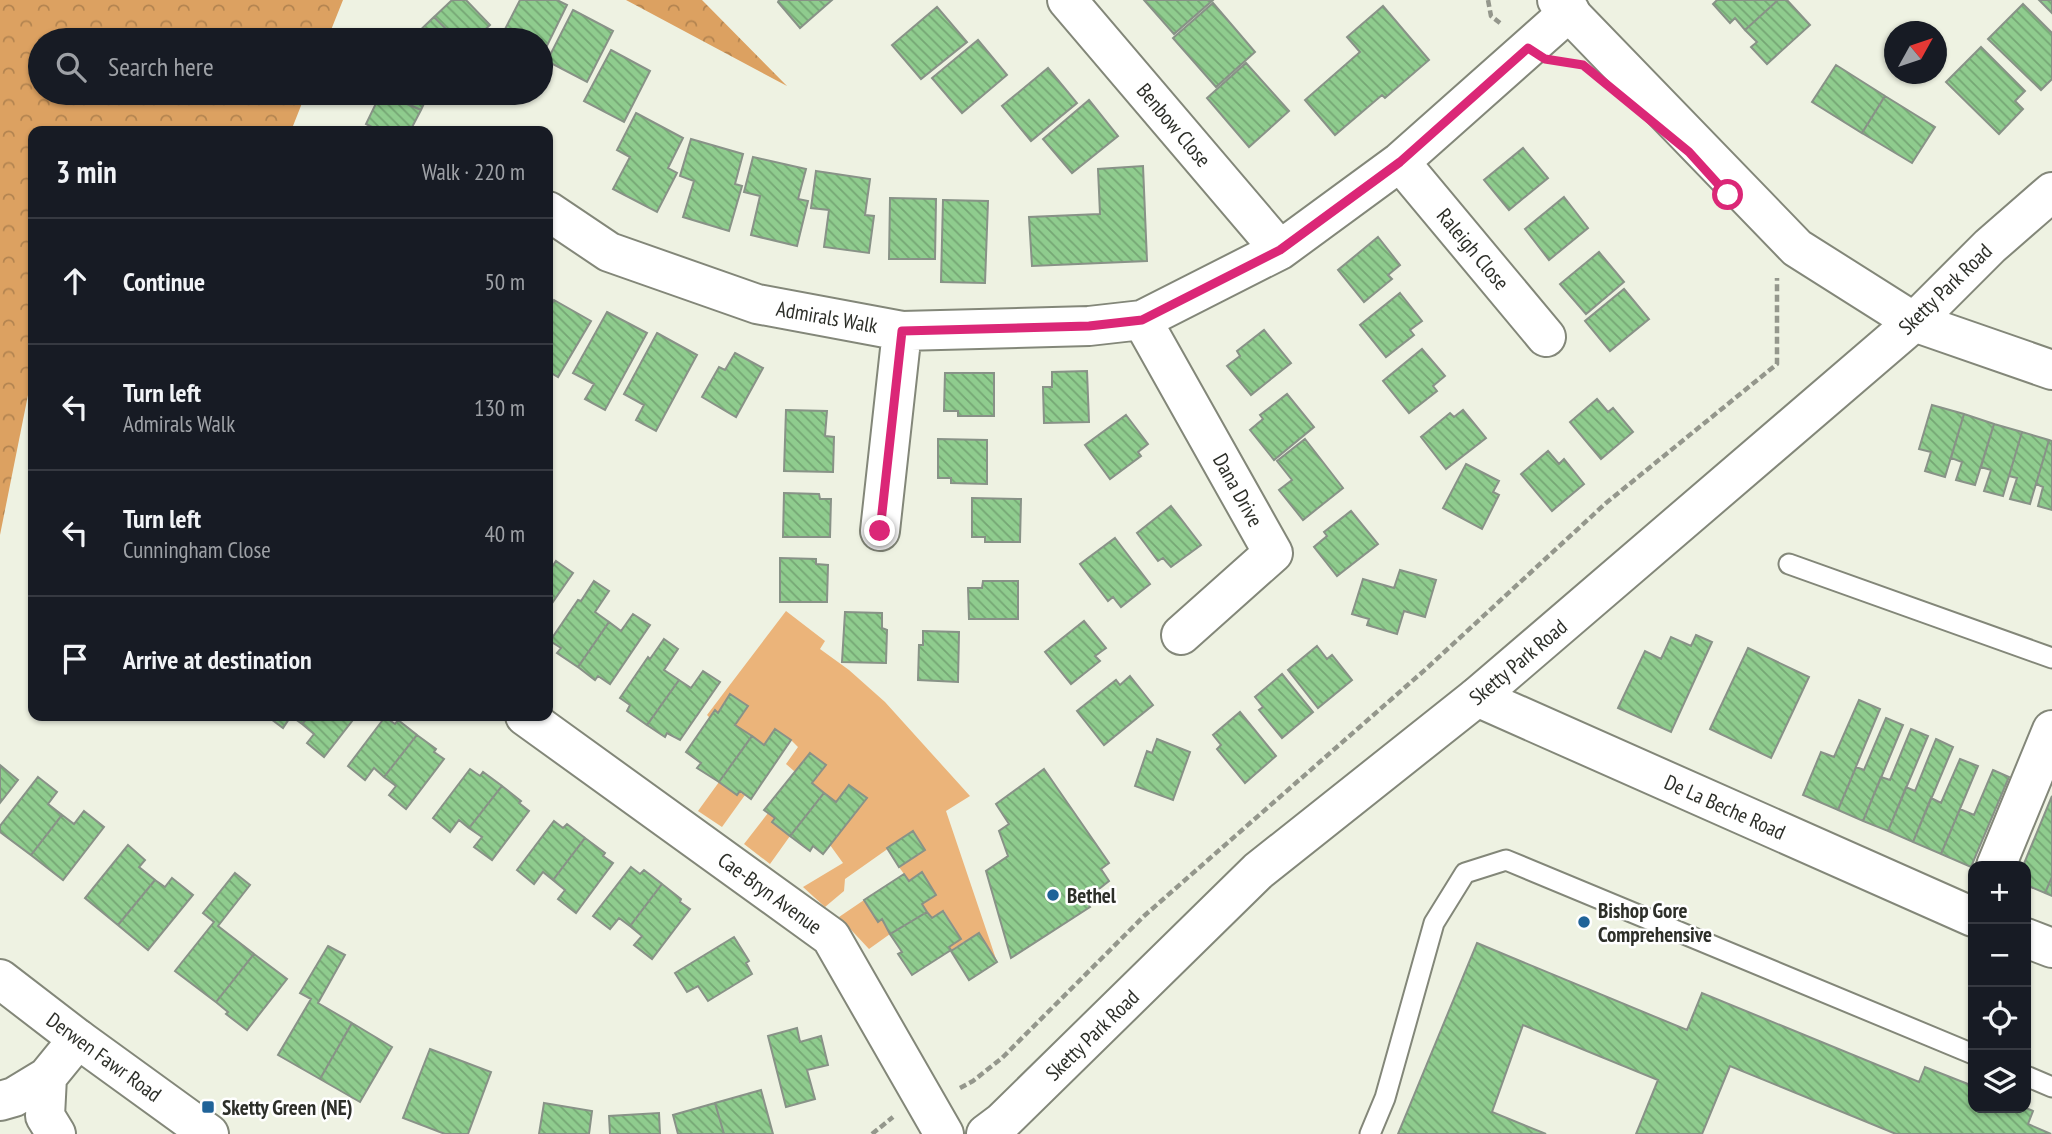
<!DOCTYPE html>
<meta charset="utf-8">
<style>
body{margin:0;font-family:"PT Sans Narrow",sans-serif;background:#20242c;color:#f1f3f6}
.controls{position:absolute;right:21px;bottom:21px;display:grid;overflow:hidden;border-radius:14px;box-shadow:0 2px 5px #0004}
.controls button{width:63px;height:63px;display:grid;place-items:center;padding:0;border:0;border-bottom:2px solid #363941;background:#171b24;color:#f1f3f6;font:35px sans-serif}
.compass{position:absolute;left:1884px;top:21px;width:63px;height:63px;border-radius:50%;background:#171b24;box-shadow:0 2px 5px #0004;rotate:50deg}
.stop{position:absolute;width:21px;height:21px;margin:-16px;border:5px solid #db2777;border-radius:50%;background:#fff}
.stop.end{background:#db2777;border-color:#fff;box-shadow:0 2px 7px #0008}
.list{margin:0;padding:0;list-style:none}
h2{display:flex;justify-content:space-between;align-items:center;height:91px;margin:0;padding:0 28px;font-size:30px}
h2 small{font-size:23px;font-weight:400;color:#9ea1a6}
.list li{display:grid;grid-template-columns:46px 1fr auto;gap:21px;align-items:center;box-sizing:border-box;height:126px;padding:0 28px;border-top:2px solid #363941}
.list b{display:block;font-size:26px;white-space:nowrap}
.list p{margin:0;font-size:23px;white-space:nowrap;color:#9ea1a6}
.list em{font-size:23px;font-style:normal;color:#9ea1a6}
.icon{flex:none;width:38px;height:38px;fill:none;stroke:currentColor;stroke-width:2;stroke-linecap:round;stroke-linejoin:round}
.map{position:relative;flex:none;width:2052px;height:1134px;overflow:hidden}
.search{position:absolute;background:#171b24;box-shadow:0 2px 5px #0004;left:28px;top:28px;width:525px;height:77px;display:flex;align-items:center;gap:18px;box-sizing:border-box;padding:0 24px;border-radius:38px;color:#9ea1a6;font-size:26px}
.panel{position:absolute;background:#171b24;box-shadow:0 2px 5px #0004;left:28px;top:126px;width:525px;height:595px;border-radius:14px}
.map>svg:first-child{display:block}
</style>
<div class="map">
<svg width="2052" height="1134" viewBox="0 0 2052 1134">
<defs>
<pattern id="forest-crowns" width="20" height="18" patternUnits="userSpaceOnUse" patternTransform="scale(1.75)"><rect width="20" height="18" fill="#dca161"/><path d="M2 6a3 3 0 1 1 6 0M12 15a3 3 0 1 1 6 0" fill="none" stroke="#b38450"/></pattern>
<pattern id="building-back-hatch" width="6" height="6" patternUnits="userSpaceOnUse" patternTransform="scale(1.75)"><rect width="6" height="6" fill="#8fcc8e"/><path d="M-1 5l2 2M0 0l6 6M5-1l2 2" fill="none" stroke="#75a674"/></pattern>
</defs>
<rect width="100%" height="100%" fill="#eef2e2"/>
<path fill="url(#forest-crowns)" d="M0,0H343L327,40H40V93H306L291,131H33V386L29,390L0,535Z
M626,0H702L787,86Z"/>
<path fill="#ebb47a" d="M786,611L825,641L820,649L849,670L885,702L970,796L946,811L997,962L979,933L951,950L949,947L961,939L944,911L932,918L922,904L936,894L922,873L909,881L899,867L925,850L913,831L845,879L844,891L825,907L803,887L843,863L830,845L866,798L850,785L836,802L812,783L826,765L794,771L786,764L798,747L791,740L775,729L764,745L735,725L730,695L718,713L715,711L710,718L707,715Z
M719,782L745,795L722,827L698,811Z
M768,813L775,818L772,822L790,836L770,864L744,844Z
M864,900L878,922L882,919L890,934L869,949L839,917Z"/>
<path fill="url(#building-back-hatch)" stroke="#889287" stroke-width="2" d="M452,0H466L490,25L474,40H457L434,17Z
M520,0H557L567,5L542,56L541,40H511L502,35Z
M779,0H832L800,28L778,2Z
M1144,0H1213L1174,34Z
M1717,0H1778L1745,30L1735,18L1730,23L1713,4Z
M1778,0H1787L1810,25L1767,64L1751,47L1757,42L1745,30Z
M2039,0H2052V13Z
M1213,3L1255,52L1216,87L1173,38Z
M2023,4L2052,33V79L2041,90L1988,39Z
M1383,6L1429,60L1385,98L1382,95L1335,135L1305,100L1360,52L1347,37Z
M937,7L967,42L921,79L892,45Z
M573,10L613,31L587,82L547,61Z
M434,17L457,40H410Z
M978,40L1007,75L962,113L932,78Z
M1981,47L2025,91L2015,101L2023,109L1999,134L1946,82Z
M611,50L650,71L624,122L584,101Z
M1246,63L1289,111L1249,147L1207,98Z
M1836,65L1885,96L1862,133L1812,102Z
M1048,68L1077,103L1031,141L1002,106Z
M381,93L421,110L410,131H380L366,124Z
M384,93H429L421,110Z
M1885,96L1935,127L1912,163L1862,133Z
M1089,100L1118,136L1072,173L1043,139Z
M636,113L683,138L668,168L677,173L657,212L613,189L630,157L617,150Z
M691,139L743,154L735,184L742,186L729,231L683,217L694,181L680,176Z
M1523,148L1548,178L1509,210L1484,180Z
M753,157L806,169L798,199L808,201L797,246L751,235L760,196L744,192Z
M1143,166L1147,261L1032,266L1029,217L1100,214L1098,169Z
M816,171L870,179L865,215L874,216L869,253L824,247L829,210L811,208Z
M1564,197L1588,228L1549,260L1525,229Z
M890,198L936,199L935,259H889Z
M943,200L988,201L985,283L941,282Z
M1378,237L1400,265L1388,275L1392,279L1364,302L1338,270Z
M1599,252L1624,282L1586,314L1560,284Z
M1624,289L1649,319L1610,351L1585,321Z
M1400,293L1422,321L1410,330L1414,335L1386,357L1360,325Z
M554,300L591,321L558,377L548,371V311Z
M607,312L647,333L605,410L585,399L594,384L573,373Z
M1264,330L1291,363L1251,395L1227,366L1240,356L1237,351Z
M657,333L697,355L656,431L636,420L644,405L624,394Z
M1422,349L1445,376L1433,386L1437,391L1409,413L1383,381Z
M735,353L763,368L736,417L702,397L719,367L725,370Z
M1087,371L1089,422L1044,423L1043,387H1052V372Z
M945,373H994V416H958V411H944Z
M1287,394L1314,427L1274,460L1250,430L1263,419L1260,415Z
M1597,399L1608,412L1613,408L1633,432L1601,459L1570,422Z
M1932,405L1964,414L1945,477L1925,471L1931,452L1919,449Z
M786,410L827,411L825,436L834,437L833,472L784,471Z
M1463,410L1486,438L1446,469L1421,437L1450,413L1454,417Z
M1964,414L1994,424L1975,485L1956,480L1962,462L1951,458Z
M1126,415L1148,444L1138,452L1141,456L1110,479L1085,445Z
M1994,424L2022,432L2003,496L1984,491L1991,470L1981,467Z
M2022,432L2049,440L2030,504L2010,499L2017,478L2009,476Z
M938,439L987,440V484L951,483V478H938Z
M1305,439L1343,488L1303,520L1279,490L1292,480L1277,461Z
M2049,440L2052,441V510L2038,506L2043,487L2036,484Z
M1548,451L1559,464L1564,459L1584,484L1552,511L1521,474Z
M1466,464L1499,481L1493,492L1499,495L1482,529L1443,508Z
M784,493L819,494L820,499H831L830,537H783Z
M972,498L1021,499L1020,542H985V537H972Z
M1171,506L1201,545L1171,567L1163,558L1158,561L1137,533Z
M1351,511L1378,544L1337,576L1314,547L1327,536L1324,532Z
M1115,538L1150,584L1121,607L1113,597L1108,601L1080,564Z
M780,558L816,559V564L828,565L827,602H780Z
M556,561L573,573L548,609V573Z
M1400,570L1436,580L1425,617L1404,611L1397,634L1367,625L1369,619L1352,614L1363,579L1394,588Z
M594,581L609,591L595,612L609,622L578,667L557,653L561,648L550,641L578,600L581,601Z
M983,581H1018V619H969L968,588H982Z
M845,612L882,613V628L887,630L886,663L842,662Z
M633,614L650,625L610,684L598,676L595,680L578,667L609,622L621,631Z
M1084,621L1106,648L1095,656L1100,661L1071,684L1045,652Z
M923,631L959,632L958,682L918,680L919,645H923Z
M1696,635L1712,642L1671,732L1618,708L1645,651L1661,659L1671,637L1691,646Z
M664,639L678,649L664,670L679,680L647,725L627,711L630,705L620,698L648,657L650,659Z
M1317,646L1327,659L1332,655L1352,680L1318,708L1288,670Z
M1748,648L1809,677L1771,758L1710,729Z
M703,671L720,682L680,740L667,733L665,737L647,725L679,680L691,688Z
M1282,674L1313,712L1282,738L1259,710L1263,707L1255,697Z
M1130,676L1153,705L1104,745L1077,711L1116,680L1120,685Z
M730,694L748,706L735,725L752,736L719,782L697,768L701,763L686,752L715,710L718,713Z
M1859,700L1880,709L1838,810L1803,795L1821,752L1834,757Z
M1240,712L1276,756L1245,783L1217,749L1221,745L1213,735Z
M267,716H309L302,724L291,716L283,728Z
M309,716H356L324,757L307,743L314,734L302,724Z
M385,717L395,724L398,720L417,735L384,777L374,768L365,780L348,766Z
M1886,718L1903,725L1863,821L1838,810L1856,767L1864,770Z
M775,729L791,740L751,799L740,791L737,795L719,782L752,736L764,745Z
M1911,729L1928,736L1888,831L1863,821L1881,777L1890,780Z
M417,735L436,749L434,752L444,759L406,809L389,795L396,786L384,777Z
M1157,739L1190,752L1173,800L1135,786L1147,751L1152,753Z
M1936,739L1953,747L1913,842L1888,831L1906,787L1915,791Z
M810,753L826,765L812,783L824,793L790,836L772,822L775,818L764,810Z
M1960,759L1978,766L1941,854L1913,842L1931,798L1941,803Z
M0,765L18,780L0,803Z
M470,769L480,776L483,772L502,786L469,828L459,820L450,832L433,818Z
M1044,769L1109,863L1101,869L1109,881L1085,900L1090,907L1011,958L986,871L1008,856L999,831L1009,824L996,804Z
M1993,770L2009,777L1971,867L1941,854L1960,809L1974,815Z
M38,777L57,792L48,804L62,815L31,855L0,832V826Z
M849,785L867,798L823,854L813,846L810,851L790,836L824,793L836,802Z
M502,786L521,801L519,803L529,811L492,860L474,847L482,837L469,828Z
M2052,796V877L2045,893L2026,885V866H2023Z
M84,811L104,827L63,880L31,855L62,815L74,824Z
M554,821L563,828L567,824L585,838L553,880L543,872L534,884L517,870Z
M913,831L925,850L899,867L887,848Z
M585,838L605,853L603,856L613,863L576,913L558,899L565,890L553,880Z
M128,845L145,860L139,867L155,880L118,925L85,898Z
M631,867L640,874L644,870L662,884L630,926L619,918L610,929L593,916Z
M922,872L936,895L922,904L927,912L890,934L882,919L878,922L864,900L904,874L909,881Z
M235,873L250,885L218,926L254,954L216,1002L175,971L214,922L203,913Z
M2052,877V896L2045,893Z
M172,878L193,895L148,950L118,925L155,880L165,887Z
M662,884L681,899L680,902L690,909L652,959L634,945L642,936L630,926Z
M943,911L961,939L949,947L951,950L912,975L898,954L902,952L890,934L927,912L932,918Z
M979,933L997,962L969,980L951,951Z
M734,937L749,961L746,963L752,974L708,1001L698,986L687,992L675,973Z
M1477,943L1687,1030L1702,993L1919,1082L1925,1067L1973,1086V1108H2026L2033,1111L2028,1124L2051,1134H1896L1730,1066L1702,1134H1636L1658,1080L1523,1025L1492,1112L1546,1134H1398Z
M328,946L345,955L318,1003L352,1023L320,1079L278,1055L311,999L300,993Z
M254,954L287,979L247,1030L226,1014L228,1012L216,1002Z
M352,1023L392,1047L360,1102L320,1079Z
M797,1028L800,1042L821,1036L828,1065L807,1070L815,1099L786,1107L768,1036Z
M430,1049L491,1072L468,1134H445L403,1118Z
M761,1090L773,1134H724L715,1103Z
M544,1103L592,1111L589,1134H539Z
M715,1103L724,1134H678L673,1115Z
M659,1113L660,1134H610L609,1116Z"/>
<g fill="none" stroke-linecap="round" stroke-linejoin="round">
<defs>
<path id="service" d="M1789,564L2052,658
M2026,1076L2052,1087
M1370,1134L1385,1098L1434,923L1465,873L1506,860L1973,1054"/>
<path id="minor" d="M1067,0L1280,250
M1400,162L1546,337
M548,211L609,252L757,304L902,331L1089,326L1142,320L1280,250L1400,162L1570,11
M1142,320L1273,553L1181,635
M880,531L902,331
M525,716L831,937L944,1134
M1996,866L2052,730
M0,1101L14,1097L47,1077
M56,1134L45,1116L47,1077L78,1039"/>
<path id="tertiary" d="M1557,0L1797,248L1914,322L1990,246L2052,192
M1477,697L1973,917
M2026,938L2052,948"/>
<path id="secondary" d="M0,979L78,1039L209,1134"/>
<path id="primary" d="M986,1134L1002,1122L1258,871L1477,697L1914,322L2052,370"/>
</defs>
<use href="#service" stroke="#838779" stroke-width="23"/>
<use href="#minor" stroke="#838779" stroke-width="42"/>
<use href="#tertiary" stroke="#838779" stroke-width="42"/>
<use href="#secondary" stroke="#838779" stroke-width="42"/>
<use href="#primary" stroke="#838779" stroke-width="42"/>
<path stroke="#94978c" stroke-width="4.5" stroke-dasharray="7 3.5" stroke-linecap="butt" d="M1488,0L1491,16L1500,23
M960,1088L973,1081L1002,1058L1144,916L1427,668L1606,503L1777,364V278
M872,1134L893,1117"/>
<use href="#service" stroke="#fff" stroke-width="19"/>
<use href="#minor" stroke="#fff" stroke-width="38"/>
<use href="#tertiary" stroke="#fff" stroke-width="38"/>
<use href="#secondary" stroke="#fff" stroke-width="38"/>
<use href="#primary" stroke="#fff" stroke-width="38"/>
</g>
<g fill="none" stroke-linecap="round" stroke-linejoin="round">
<path stroke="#db2777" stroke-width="9" d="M880,531L902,331L1089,326L1142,320L1280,250L1400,162L1528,48L1545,59L1583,65L1689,152L1728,195"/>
</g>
<g fill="#206398" stroke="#fff" stroke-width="2.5">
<circle cx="1053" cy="895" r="7"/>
<circle cx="1584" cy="922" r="7"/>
<rect x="201" y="1100" width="14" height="14" rx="3.5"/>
</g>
<g text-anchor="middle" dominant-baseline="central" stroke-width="5" stroke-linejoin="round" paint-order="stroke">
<g font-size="21" fill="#2d2f29" stroke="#fff">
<text transform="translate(1174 125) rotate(50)">Benbow Close</text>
<text transform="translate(1473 249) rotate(50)">Raleigh Close</text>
<text transform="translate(1945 289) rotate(-44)">Sketty Park Road</text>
<text transform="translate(827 317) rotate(10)">Admirals Walk</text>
<text transform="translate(1238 490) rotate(61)">Dana Drive</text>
<text transform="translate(1518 662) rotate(-40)">Sketty Park Road</text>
<text transform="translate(1725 807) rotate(24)">De La Beche Road</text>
<text transform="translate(770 893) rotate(36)">Cae-Bryn Avenue</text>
<text transform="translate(1092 1035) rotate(-44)">Sketty Park Road</text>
<text transform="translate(104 1057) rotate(36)">Derwen Fawr Road</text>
</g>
<g font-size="21" font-weight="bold" fill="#2d2f29" stroke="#fff" text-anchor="start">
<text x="1067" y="895">Bethel</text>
<text x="1598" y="910">Bishop Gore<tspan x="1598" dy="24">Comprehensive</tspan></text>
<text x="222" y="1107">Sketty Green (NE)</text>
</g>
</g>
</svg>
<div class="controls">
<button>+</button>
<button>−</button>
<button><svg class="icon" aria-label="locate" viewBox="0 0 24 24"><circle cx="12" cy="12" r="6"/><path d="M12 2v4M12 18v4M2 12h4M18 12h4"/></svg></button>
<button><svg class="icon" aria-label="layers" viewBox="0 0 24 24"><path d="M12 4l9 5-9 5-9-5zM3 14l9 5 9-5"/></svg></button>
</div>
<svg class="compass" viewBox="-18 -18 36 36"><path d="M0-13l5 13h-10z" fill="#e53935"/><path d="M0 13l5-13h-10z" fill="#9ea1a6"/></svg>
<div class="stop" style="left:1728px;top:195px"></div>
<div class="stop end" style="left:880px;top:531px"></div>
<div class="search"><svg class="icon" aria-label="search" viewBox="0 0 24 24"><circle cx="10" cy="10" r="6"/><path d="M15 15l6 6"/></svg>Search here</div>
<section class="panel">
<h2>3 min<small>Walk · 220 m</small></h2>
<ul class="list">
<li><svg class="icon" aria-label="ahead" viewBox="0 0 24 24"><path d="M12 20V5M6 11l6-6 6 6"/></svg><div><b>Continue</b></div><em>50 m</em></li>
<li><svg class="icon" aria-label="left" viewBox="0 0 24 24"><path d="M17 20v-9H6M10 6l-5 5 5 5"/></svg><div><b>Turn left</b><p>Admirals Walk</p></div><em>130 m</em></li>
<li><svg class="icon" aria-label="left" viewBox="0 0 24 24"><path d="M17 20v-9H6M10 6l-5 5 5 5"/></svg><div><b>Turn left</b><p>Cunningham Close</p></div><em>40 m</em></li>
<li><svg class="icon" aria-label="arrive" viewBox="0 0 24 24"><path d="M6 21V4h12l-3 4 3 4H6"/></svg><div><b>Arrive at destination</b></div></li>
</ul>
</section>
</div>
